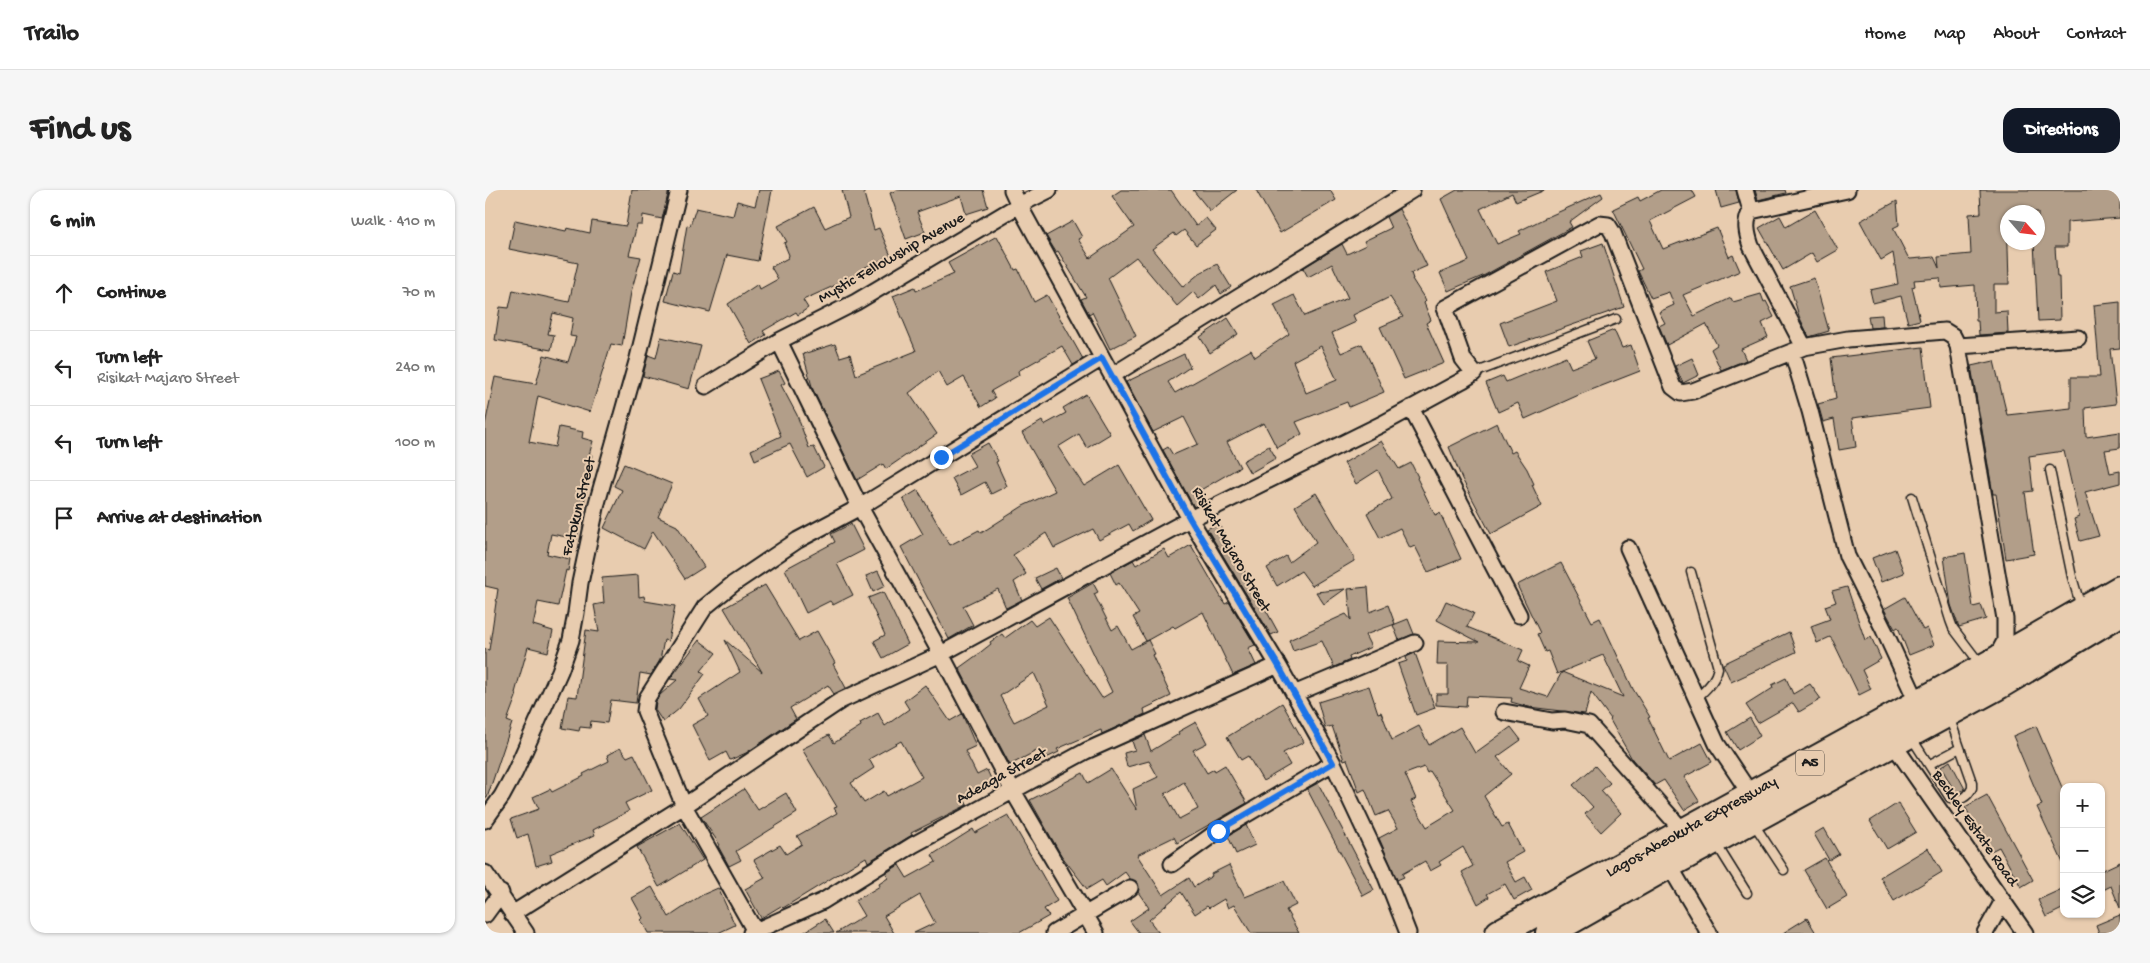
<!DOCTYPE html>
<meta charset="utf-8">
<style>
body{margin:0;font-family:"Gochi Hand",sans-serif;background:#f6f6f6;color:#222}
.controls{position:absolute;right:15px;bottom:15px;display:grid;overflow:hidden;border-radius:10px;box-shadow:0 1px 4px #0004}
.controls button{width:45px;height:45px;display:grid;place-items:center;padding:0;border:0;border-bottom:1px solid #e0e0e0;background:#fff;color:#222;font:25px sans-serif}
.compass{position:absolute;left:1515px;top:15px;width:45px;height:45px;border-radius:50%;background:#fff;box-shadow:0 1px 4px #0004;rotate:118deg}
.stop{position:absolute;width:15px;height:15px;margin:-11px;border:4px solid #1a73e8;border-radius:50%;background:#fff}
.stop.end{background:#1a73e8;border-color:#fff;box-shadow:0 1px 5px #0008}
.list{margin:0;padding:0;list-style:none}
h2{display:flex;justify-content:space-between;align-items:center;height:65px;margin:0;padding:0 20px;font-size:21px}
h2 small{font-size:16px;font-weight:400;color:#767676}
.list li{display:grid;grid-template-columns:32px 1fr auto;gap:15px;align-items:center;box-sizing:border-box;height:75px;padding:0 20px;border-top:1px solid #e0e0e0}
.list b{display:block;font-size:19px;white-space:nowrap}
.list p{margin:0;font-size:16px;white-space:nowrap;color:#767676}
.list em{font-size:16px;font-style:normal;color:#767676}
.icon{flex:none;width:28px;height:28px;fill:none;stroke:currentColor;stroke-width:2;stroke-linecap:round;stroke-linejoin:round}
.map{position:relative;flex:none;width:1635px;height:743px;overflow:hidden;border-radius:15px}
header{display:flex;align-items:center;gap:30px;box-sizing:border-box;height:70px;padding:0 25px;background:#fff;border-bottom:1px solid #e0e0e0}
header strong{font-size:24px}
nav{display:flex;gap:28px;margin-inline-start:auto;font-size:18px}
.intro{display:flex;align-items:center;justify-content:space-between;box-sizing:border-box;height:120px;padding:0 30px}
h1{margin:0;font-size:35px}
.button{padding:12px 22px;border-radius:15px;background:#111827;color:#fff;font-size:18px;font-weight:700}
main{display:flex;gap:30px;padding:0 30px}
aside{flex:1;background:#fff;border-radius:15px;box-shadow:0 1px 4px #0004}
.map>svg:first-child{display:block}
</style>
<header>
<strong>Trailo</strong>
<nav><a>Home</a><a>Map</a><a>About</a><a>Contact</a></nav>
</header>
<div class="intro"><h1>Find us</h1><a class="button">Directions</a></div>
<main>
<aside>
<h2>6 min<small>Walk · 410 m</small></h2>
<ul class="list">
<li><svg class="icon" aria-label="ahead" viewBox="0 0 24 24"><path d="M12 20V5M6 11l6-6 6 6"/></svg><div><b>Continue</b></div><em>70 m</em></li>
<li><svg class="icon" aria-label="left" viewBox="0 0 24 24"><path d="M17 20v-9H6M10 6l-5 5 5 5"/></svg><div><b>Turn left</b><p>Risikat Majaro Street</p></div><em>240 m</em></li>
<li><svg class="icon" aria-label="left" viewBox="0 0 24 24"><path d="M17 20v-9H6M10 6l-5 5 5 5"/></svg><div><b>Turn left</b></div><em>100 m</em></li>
<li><svg class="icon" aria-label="arrive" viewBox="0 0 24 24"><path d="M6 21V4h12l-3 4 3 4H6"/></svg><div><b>Arrive at destination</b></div></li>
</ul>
</aside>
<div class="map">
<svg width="1635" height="743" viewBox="0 0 1635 743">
<rect width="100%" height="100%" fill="#e8ccaf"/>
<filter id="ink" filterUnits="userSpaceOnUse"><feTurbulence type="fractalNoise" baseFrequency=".02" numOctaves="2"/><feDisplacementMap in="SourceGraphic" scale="10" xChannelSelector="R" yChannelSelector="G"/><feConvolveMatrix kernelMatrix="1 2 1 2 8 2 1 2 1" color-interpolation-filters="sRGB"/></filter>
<g filter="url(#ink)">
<path fill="#b29e89" stroke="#1c1c1c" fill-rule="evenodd" d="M147,0H184L177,29L158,25L157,35H152L144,65L156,67L146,102L137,156L126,154L105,222L53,206L44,252L70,257L74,237L98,242L97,248L108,251L104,265H107L103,282H105L92,349L66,344L62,364L85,369L83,381L81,380L73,416L53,412L48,435L68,441L63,462L43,457L30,503L32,504L22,531L27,533L2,608H0V459L4,460L13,399L0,396V235L10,187L51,194L59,165L83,172L91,147L85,146L88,128L68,123L63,144L69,145L66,160L10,150L15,117L24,118L28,100L84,112L93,73L24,59L30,30L81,41L82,38L105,43L107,31L141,36Z
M274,0H287L273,71L242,65L225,122L180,111L188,81L194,83L202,35L205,36L211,18L248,26L252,11L270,16Z
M357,0H378L389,40L394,38L406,66L376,79L377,83L318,110L323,118L313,125L311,122L278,141L281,145L266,154L243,114L273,94L275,99L293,89L286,77L303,68L304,65L299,53L302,52L293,36L329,17L340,38L364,27Z
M412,0H498L503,17L481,24L476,6L432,22L440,42L421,49L405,3Z
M636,0H686L711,36L721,28L731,40L711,55L699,40L691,46L689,43L667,59L698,97L715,83L732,74L746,97L736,104L731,95L714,109L708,102L692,116L651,67L623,88L651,146L625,159L607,122L604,124L596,109L601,107L573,61L571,62L561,46L588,31L597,47L593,49L605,68L649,37L627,6Z
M708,0H752L725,21Z
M771,0H845L851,10L795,43Z
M972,0H1060L1031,12L1027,3L995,19L1012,54L1036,44L1034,41L1058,29L1116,3L1118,7L1084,32L1087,37L1000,85L963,101L955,83L984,71L956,9Z
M1176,0H1207L1211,7L1165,31L1178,59L1232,38L1244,67L1248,65L1255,81L1198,105L1209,126L1246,108L1248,112L1276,104L1279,112L1281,111L1289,127L1277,133L1283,147L1256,159L1261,170L1236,180L1226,159L1232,155L1221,134L1182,155L1174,136L1180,133L1174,122L1189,115L1184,102L1166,108L1153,81L1157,79L1128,19L1153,7L1155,11Z
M1231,0H1251L1254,13L1236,18Z
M1270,0H1300L1301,3L1273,10Z
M1495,0H1635V28L1582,32V57H1570L1572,87H1574L1575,130L1553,131L1549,52H1553V22H1522L1524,94H1509V122L1522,121L1523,143L1494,145L1493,131H1491L1490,95L1456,98L1455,88L1429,90L1430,96L1427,97L1435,130L1423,133L1416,106L1388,113L1385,100L1413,94L1408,63L1396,70L1375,31L1412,11L1414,35L1408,38L1423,67L1425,69L1449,67L1454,78L1453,67L1486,64L1484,24L1496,23Z
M914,19L942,76L926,83L928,89H927L941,111L939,113L946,130L941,133L959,173L919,189L895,137L918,127L905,107L868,125L871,132L847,143L856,163L877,154L899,202L864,217L862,212L811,232L817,244L792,258L779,233L742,252L755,277L714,301L719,311L709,317L678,260L683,257L688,265L713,254L699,227L668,242L641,192L699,164L705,177L683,192L690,203L766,160L770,167L804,144L789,115L809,105L820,126L863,108L847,74L823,87L818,78L857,54L862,64L881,55L879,51L906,38L901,27ZM836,156L852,190L821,203L808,171Z
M1330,20L1353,60L1332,72L1327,63L1298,80L1274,38L1295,26L1301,37Z
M512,46L530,80L533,79L549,112L562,105L598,169L588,175L577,156L533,181L534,185L506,201L510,208L496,217L479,187L462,197L453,181L424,203L452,244L401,279L398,274L372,290L328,200L318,164L350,154L355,167L365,164L371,185L431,161L408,106L430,97L431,101L469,84L463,73Z
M1118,53L1139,117L1024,157L1015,133L1072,111L1061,82L1098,67L1096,61Z
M1329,88L1344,141L1324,147L1314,126L1305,96Z
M1635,112V158L1625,159L1631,214L1600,218L1601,247L1635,242V258L1620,260L1625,283L1635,281V293L1600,302L1614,346L1595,351L1589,329L1594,327L1579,261L1544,266L1548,301L1540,302L1549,364L1521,369L1511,304H1508L1486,176L1509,171L1522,225L1586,218V187H1615L1609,115Z
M1397,125L1398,137L1385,138L1383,126Z
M743,128L753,144L725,163L715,147Z
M1129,140L1137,158L1146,155L1155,181L1096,204L1040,229L1033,213L1013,222L1001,193L1018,186L1021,192L1081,167L1086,178L1110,169L1102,151Z
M176,147L216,156L204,199L158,186L163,165L171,168Z
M1438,157L1445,218L1367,228L1371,257L1354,260L1349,229L1338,232L1333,214L1351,209L1346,168Z
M1207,168L1214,185L1198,193L1190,176Z
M294,181L300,193L296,195L312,225L324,258L329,257L339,277L322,287L305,254L270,270L266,260L296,246L273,189Z
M601,204L625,244L602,258L594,244L573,257L599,296L634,275L666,330L648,341L644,334L614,350L608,339L569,358L561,343L528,365L541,384L529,392L537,410L521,418L513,399L478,416L488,435L464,449L416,357L438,344L418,309L433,300L465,355L494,340L496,343L538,316L570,301L537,243L557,231L559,235L581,223L578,218Z
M1012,233L1026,263L1030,261L1042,279L1049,294L1047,295L1057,316L1006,344L977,289L964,257Z
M896,251L914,279L926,273L933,287L932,288L950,325L955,323L976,369L943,382L930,356L925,358L915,338L895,348L882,323L907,309L893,280L871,294L859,273Z
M503,253L513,271L511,272L522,296L506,304L500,292L476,305L467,288L490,276L483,264Z
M784,256L791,268L765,283L758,271Z
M139,274L187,294L173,327L192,336L219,377L200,389L168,341L159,359L119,338L137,300L129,296Z
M831,303L869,367V371L827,396L816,381L792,396L782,378L801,366L804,372L831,352L810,316Z
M733,333L793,442L786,445L722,339Z
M366,334L379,360L352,374L368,405L348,415L345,411L321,423L300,379L350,352L346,344Z
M706,355L740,414L744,412L770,455L763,458L771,475L748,485L718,422L690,438L688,436L661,451L648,427L654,424L634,393L631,395L625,383L648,370L651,375L679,359L684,368Z
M1410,359L1419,383L1396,392L1387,368Z
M1480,363L1488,417L1496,415L1501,429L1474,437L1466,415L1459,367Z
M1076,373L1107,432L1115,428L1148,499L1165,527L1163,528L1184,571L1217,553L1227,572L1199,587L1214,611L1199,620L1179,590L1170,595L1147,569L1125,530L1126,529L1106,502L1100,524L1044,517L1026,512L1027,508L982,506L981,517L951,515V504H963V475H952L953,451L994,452L952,430L961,411L989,423L982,437L1038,460L1033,471L1044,476L1034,498L1063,507L1077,482L1138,507L1118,465L1072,484L1063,461L1060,462L1052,444L1055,443L1032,395Z
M571,378L576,388L556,399L550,388Z
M393,381L400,396L388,402L381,386Z
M153,385L154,407L159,406L160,411L190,416L183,451L179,450L175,470L166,485L155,483L151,513L126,510L122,533L106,531L105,538L95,537L94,541L77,538L83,506L92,507L101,440L114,442L109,415L119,413L117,388Z
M608,393L613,402L609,404L627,440L633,436L646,459L663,450L670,464L667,465L686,506L659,519L660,524L617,544L616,540L572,559L574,562L557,570L553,560L525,575L474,478L492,465L506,454L505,452L517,444L520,448L545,430L550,436L564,427L617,508L627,502L582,408ZM549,483L564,515L529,532L515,506Z
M280,395L314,451L332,441L350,473L348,474L361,498L349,504L343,495L305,518L311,529L261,563L245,570L241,562L225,571L207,535L223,526L214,509L255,482L240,450L277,482L239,418Z
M883,397L885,422L903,415L910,434L880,445L886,457L864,467L865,470L849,477L837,451L808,461L804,450L861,424L866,430L863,399Z
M1362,397L1380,450L1386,447L1396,469L1377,480L1386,499L1374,505L1348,451L1345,447L1332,453L1326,436L1345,429L1340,416L1351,412L1347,401Z
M860,399L839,414L831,402Z
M398,402L423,454L398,468L389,451L400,445L383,408Z
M1420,407L1438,440L1442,438L1449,455L1424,465L1413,437L1410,439L1399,419Z
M923,429L929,444L914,450L908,435Z
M1304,442L1311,462L1246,492L1238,474Z
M214,450L231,463L216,481L220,484L194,519L178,532L170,520L171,511L175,505L192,490L185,489Z
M930,463L950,518L931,525L913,474L922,471L921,467Z
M1301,488L1308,504L1325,494L1336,509L1314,522L1308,513L1273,533L1261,515L1288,498L1287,495Z
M440,495L465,531L477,524L491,556L480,561L492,585L502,580L508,593L479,608L482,615L426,643L427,645L383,672L381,667L298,718L296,716L276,728L260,699L280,688L269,670L295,655L301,664L317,654L312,646L352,623L349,618L352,617L317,559L344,545L349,553L376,536L375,533L393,523L400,536L424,519L419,511ZM416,551L437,587L402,606L399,601L379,613L366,593L389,578L384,569Z
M884,496L893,523L896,522L907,550L934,536L944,555L975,537L990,563L1026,537L1036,550L1012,567L1026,584L999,606L1017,637L1023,634L1038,662L1020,672L1031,692L1040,687L1047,700L1029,710L1020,694L1002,704L1004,707L993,714L977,682L988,676L978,657L954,672L956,675L945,681L940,671L917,684L919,687L912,690L894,648L913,638L903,621L891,626L880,599L874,602L862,569L859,570L847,536L840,538L833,512ZM939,577L942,583L945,581L970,620L942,637L926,611L931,609L920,584Z
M797,513L819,552L798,563L805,575L778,591L763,566L756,570L742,547Z
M1265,528L1275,546L1253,560L1242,542Z
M711,532L722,553L708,560L722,583L729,579L730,581L740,575L762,613L692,653L689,647L652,665L678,705L704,688L709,697L727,686L726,684L744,675L760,707L799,691L811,715L801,720L814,743H766L749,715L743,718L739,709L724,718L722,716L710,724L696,702L664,730L674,743H654L645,731L664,718L653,702V693L645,689L640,682L621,696L617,690L602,699L576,665L545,610L598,583L603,593L626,579L652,620L648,599L673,587L664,571L642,577L639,563L650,560L647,551L660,545L666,561L694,544L693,542ZM699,592L713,619L694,629L680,604Z
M1551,536L1579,602V675L1552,617L1557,615L1528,546Z
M135,558L142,567L149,564L167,600L140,613L144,621L108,640L110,645L65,664L67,671L51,676L43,644L32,648L26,629L54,619L48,607L65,599L67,602L99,586L98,584L124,571L122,565Z
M1465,571L1480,599L1474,603L1471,604L1456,577Z
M1110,576L1125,593L1116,601L1136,623L1116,642L1100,624L1108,617L1088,595Z
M833,593L889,700L878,706L822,599Z
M259,599L273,620L301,603L312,623L251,661L256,670L244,676L233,656L235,655L216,627Z
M1502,605L1548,690L1536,697L1514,657L1506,661L1480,617Z
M1413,613L1431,642L1402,659L1385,631Z
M523,625L572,711L559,719L564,726L534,743H429L450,733L435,705L399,726L409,743H351L379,726L370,711L395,696L394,694L403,688L401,683L414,675L422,688L451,672L447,665L488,639L490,643Z
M195,633L218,670L174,697L152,657Z
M761,635L770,655L751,664L743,646Z
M1339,638L1354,664L1344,670L1329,644Z
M1443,658L1457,682L1409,711L1395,687Z
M1340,668L1362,707L1342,719L1319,680Z
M1635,672V718L1626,696L1616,701V681Z
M167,697L184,727L217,705L233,698L250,735L233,743H163L156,730L158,728L147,708Z
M1579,698V718L1561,727L1553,710Z
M1635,725V743H1614L1611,735Z
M1322,728L1331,743H1298Z
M340,729L349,743H318Z"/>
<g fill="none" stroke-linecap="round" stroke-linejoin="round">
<defs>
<path id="lane" d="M989,183L1131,129
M1565,280L1587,387L1596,417
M1427,307L1465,430L1468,438L1496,475
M1206,382L1233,478C1230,492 1221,499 1211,509
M1426,547L1465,608C1475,612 1483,607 1487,598V592L1464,526
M1445,574L1475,558
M1269,634L1299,680
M1232,655L1262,703"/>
<path id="street" d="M527,0L534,15L705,329L793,475L848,573L898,679L923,743
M1260,0L1266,21C1259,32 1262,44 1266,56L1319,157
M1266,21L1362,0
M294,151L375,317L456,464L528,601L611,743
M1473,156L1593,148
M1307,162L1325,221L1362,366L1399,440L1433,514
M628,185L927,0
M221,196L294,151L371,112L534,15L564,0
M926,218L1034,425
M1143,358L1232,554L1266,605
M809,504L930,453
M1019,522L1067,531L1080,530L1104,535L1199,642
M1409,555L1540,743
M0,630L17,606L30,582L75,481L86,450L91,423L95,393L112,313L153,168L194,0
M687,674L733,641L848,573
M1184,675L1224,743
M0,683L41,743
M27,724L199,616L355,511L456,464L705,329L897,234L978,190L989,183L978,169L960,118L1114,34L1123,35L1128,43L1188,197L1196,203L1208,201L1319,157L1363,149L1460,141L1468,146L1473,156L1520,429V451L1511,468
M0,725L16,703
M266,743L338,711L428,655L601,561L793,475
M271,743L199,616L160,521L162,508L220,417L248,394L313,350L375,317L617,168
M569,743L645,698
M1500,743L1518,711"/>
<path id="highway" d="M1014,743L1508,472L1635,399
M1064,743L1184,675L1515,495L1635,423"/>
</defs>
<use href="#lane" stroke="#1c1c1c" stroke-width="11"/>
<use href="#street" stroke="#1c1c1c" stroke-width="19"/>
<use href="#highway" stroke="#1c1c1c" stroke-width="30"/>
<use href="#lane" stroke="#e8ccaf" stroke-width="8"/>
<use href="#street" stroke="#e8ccaf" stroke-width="15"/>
<use href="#highway" stroke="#e8ccaf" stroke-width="26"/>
</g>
</g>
<g fill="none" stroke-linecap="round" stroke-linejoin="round" filter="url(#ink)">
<path stroke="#1a73e8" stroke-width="6" d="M456,267L617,168L705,329L793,475L848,573L733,641"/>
</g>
<g text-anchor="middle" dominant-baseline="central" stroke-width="4" stroke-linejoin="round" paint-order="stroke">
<rect fill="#e8ccaf" stroke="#595148" stroke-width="1" x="1311" y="560.5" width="28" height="25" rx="4"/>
<g font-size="15" font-weight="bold" fill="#1c1c1c">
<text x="1325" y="573">A5</text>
</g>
<g font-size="16" fill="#1c1c1c" stroke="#e8ccaf">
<text transform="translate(407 69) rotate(-30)">Mystic Fellowship Avenue</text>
<text transform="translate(95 317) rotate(-76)">Fatokun Street</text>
<text transform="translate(745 360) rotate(60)">Risikat Majaro Street</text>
<text transform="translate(517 587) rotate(-29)">Adeaga Street</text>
<text transform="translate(1207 638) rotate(-29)">Lagos-Abeokuta Expressway</text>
<text transform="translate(1489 639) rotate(55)">Beckley Estate Road</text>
</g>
</g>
</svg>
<div class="controls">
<button>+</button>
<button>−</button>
<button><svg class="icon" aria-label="layers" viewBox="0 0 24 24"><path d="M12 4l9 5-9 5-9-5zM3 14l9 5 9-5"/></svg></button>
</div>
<svg class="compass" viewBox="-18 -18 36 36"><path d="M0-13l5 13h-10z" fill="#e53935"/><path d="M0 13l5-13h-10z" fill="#767676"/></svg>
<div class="stop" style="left:733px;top:641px"></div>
<div class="stop end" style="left:456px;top:267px"></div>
</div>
</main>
